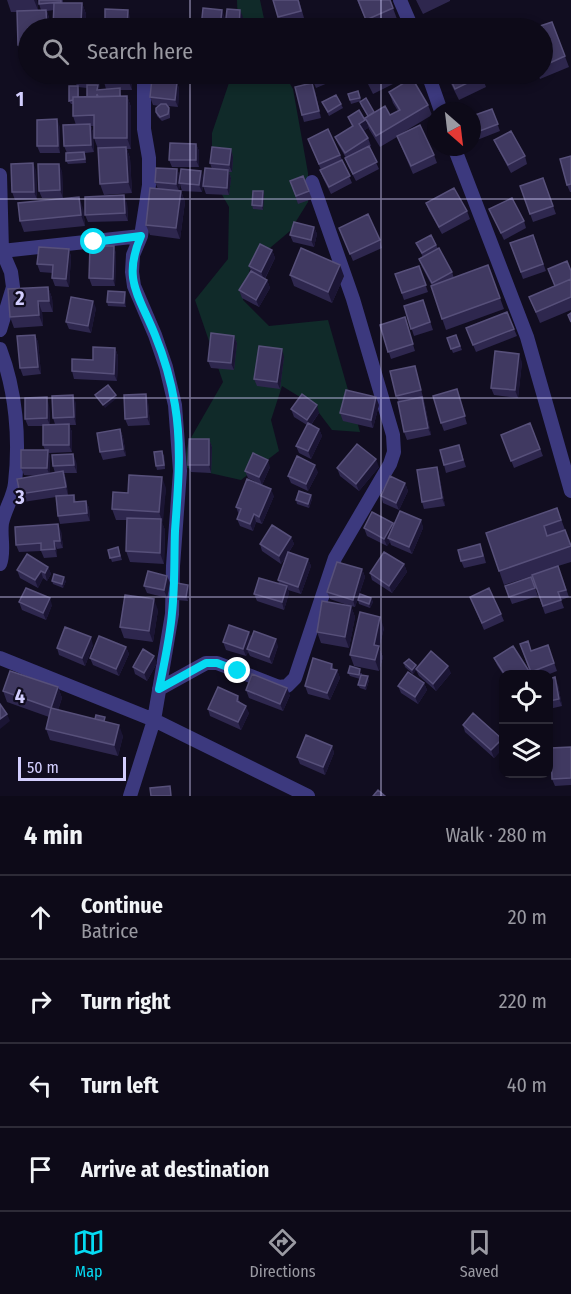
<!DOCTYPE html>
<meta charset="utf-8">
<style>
body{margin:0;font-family:"Fira Sans Condensed",sans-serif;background:#1b1825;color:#f1f3f6}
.controls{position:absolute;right:18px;bottom:18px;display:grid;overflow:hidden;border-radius:12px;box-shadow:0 3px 9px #0003}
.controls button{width:54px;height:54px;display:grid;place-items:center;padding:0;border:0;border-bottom:2px solid #2d2b37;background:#0d0a18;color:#f1f3f6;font:30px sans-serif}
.compass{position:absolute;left:427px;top:102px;width:54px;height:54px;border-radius:50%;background:#0d0a18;box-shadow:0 3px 9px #0003;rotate:152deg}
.scale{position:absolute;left:18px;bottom:15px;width:108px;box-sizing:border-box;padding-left:6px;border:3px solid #d3cefe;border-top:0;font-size:16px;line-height:21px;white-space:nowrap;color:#d3cefe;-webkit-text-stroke:4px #110d20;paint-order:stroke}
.stop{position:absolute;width:18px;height:18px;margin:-14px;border:4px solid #05dbf3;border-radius:50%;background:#fff}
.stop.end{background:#05dbf3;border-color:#fff;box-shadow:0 2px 6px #0008}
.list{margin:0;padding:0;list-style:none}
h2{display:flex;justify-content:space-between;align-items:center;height:78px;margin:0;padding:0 24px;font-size:26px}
h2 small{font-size:20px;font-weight:400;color:#9a9aa2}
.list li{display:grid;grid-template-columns:39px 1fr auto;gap:18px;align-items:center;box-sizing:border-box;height:84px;padding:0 24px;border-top:2px solid #2d2b37}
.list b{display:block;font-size:22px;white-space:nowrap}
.list p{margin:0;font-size:20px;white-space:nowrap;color:#9a9aa2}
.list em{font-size:20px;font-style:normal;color:#9a9aa2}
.icon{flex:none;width:33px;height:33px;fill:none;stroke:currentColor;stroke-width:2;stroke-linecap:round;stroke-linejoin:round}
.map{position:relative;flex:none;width:571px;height:796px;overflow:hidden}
.search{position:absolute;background:#0d0a18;box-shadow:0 3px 9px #0003;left:18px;right:18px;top:18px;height:66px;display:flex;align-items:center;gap:15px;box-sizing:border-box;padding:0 21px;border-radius:33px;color:#9a9aa2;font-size:22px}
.sheet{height:414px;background:#0d0a18}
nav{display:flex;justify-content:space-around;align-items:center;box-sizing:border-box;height:84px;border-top:2px solid #2d2b37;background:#0d0a18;font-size:16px;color:#9a9aa2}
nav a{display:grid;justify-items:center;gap:3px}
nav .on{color:#05dbf3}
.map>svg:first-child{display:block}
</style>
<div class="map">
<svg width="571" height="796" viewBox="0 0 571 796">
<rect width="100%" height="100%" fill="#110d20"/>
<path fill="#102a29" d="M237,0H260L266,28H238Z
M232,74H284L293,89L308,173V202L290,231L251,264L243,300L269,326L328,320L360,432L332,430L313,405L282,386L271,420L279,451L241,480L183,467L188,443L223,382L195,300L228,259L229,207L212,177V133Z"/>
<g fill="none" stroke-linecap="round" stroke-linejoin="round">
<path stroke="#3c397e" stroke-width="14" d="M400,0L412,28
M428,74L441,111
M454,147L527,337L571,491
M0,175L2,251L11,272L13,287L0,330
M2,251L141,236
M0,349C16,391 20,439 15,483C14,496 5,509 2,523C0,537 5,551 0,564
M0,658L154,720L308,796
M159,689L206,663H217L279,687L287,686L295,678L335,558L390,464L394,452L393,435L353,299L312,182
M130,796L154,720L172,614L173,566L180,471L175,405L166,367L155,335L134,286L132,272L133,255L141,236L149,185V158L144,129V74"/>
</g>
<path fill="#2e274e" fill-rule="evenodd" d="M7,0H37L38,10H41L39,4L63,0V3H82L86,14L85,28H53L54,10L47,11L50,21V28H28V55L22,56L18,45L17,12H11Z
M273,0H299L304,18L281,25Z
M357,0H390L397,19L375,28H369Z
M416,0H450V1L423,14Z
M552,22L569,67L540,79L538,74H543V28Z
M75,74H100L99,90L106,89L104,82L132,76V90H120L121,96H127L131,107V149H127L130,158L132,193L104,195L100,184L98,149L94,138V126H91L93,132L94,152L85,153L86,163L68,164L66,161L67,153L64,146L76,125L73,116V104H71L69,101L77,86L74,79ZM78,87L87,88V97H79V90Z
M310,74H340L342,77L316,88Z
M363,74H408L409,76L373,94Z
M446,74H481L486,87L459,100Z
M177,82L179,89L178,107L168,106L170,111V118L162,121L157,116L156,112L159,106L153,105L150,97Z
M315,91L321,118L304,122L302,115Z
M358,91L361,101L374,113L390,115L398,111L393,103L389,92L428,105L432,115L399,135L434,155L437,163L413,174L397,137L380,147L369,129L365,118L368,116L361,106L360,102L361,101L351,104L348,94Z
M322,102L341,104L343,108L329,116Z
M492,109L500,131L472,142V116Z
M348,117L365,120L368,128L363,131L368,138L371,146L369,147L379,169L356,181L348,166L345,158H346L338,144L335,137L352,127Z
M60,127V153H40L37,146Z
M308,139L340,155L352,183L331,194L323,178L320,170H321Z
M494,140L525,156L527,164L511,173L497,147Z
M196,144L199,151V167H172L169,160Z
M231,149L233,157L232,172H229L231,178L229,195L206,194L203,186L212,169L210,163Z
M571,156V192H570L567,185Z
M177,169L180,177L204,178L202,192L182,191L180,184L179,191H181L185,202L180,239L150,235L146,225L158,189L155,182Z
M36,170L37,199L15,200L12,192Z
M62,171L63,198H42L39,191Z
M303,176L312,199L298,204L290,181Z
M543,178L556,214L533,222L520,186Z
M263,191L264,195L263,210L253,209L252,205Z
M127,203L128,221L88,222L85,215Z
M426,203L467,211L470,219L442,234L429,211Z
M83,208L85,226L24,232L20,221Z
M489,209L524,221L526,228L504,240Z
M314,227L317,234L314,247L293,242L290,235Z
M339,228L380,240L382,248L353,261Z
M533,235L546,271L523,279L510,243Z
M416,243L436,245L452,272L454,278L488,265L504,309L446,330L431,286H432L422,267L419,259L423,257Z
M114,246L116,254L115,286H92L89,278Z
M69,249L71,257L69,287L55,286L52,278L53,273L40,272L37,264Z
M272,250L275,258L265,279L267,280L270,288L259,307L242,298L239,290L251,271L249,266Z
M419,266L428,292L404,300L395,274Z
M548,269L571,271V310L540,323L529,297L555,286Z
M290,275L344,276L332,303L294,286Z
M48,287L52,298L53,312H42L43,326L14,328L10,317Z
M126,295V307L108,306L107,302Z
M423,300L433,330L414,336L404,306Z
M96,308L91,333L69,329L66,322Z
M507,312L517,336L476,352L466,328Z
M380,325H407L415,351L391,359Z
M35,335L38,342L41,374L23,376L20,368Z
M456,335L462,350L453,353L447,338Z
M234,336L237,343L234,370L211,368L208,361Z
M115,348L118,356L117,381L74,379L72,371Z
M284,357L280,389L257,386L254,379Z
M522,362L518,398L494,395L491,388Z
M415,366L425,405L431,435L407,440L404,432L399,402L396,396Z
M457,389L467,424L444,431L441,423Z
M146,394L148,402L150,425L128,426L125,419Z
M76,403V425H69L72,432V452L49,453L50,458V474L55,473L53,466L76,461L77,473H64L66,479L68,495L59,496L74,495L76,502L86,501L89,508L90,521L60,524L58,516L56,497L23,502L20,494L37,476L24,475L21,468L45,450L43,445V426H28L25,419L49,405L50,425L55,424L53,418Z
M379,405L373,428L343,421L340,413Z
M291,409L319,413L311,425L319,429L322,436L311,459L299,453L296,446L307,425L294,417Z
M530,423L543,456L514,468L501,435Z
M120,429L123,437L126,456L103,460L100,452Z
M209,439L212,447L211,473L191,472L188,465Z
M459,445L466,467L446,473L444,465Z
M164,454L165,469L157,470L156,466Z
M270,467L262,485L248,478L245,471Z
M379,467L359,491L340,476L337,468Z
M437,467L439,474L445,506L424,509L422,502Z
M318,472L308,491L291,483L288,476Z
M405,483L408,491L399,510L383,503L381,496Z
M166,488L162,523L165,530L164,564L130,562L126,551L127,520H116L112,509L128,493Z
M311,495L312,499L309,508L297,504L296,500Z
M274,496L262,524L256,522L253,531L240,526L237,519L239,515L236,507Z
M557,508L571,546V562L558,566L569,597L561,600L564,608L545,614L532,576L504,585L486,533Z
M421,520L423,528L412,554L391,545L390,542L387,546L367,536L364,528L394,525Z
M61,531L63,548L57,549V557L44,558L41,551L19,552L16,545Z
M291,537L294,544L289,552L308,559L311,566L301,594L288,590L289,593L284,610L257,601L254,594L279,584L278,580L286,557L281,564L262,551L260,544Z
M118,547L122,560L112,562L108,550Z
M483,552L486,563L464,568L461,561Z
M404,564L407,572L392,593L372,580L370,573Z
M48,567L51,574L47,581L43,578L38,588L20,578L17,570Z
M362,569L365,577L355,607L351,606L355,617L349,648L321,643L317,632L350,606L330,599L327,592Z
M167,576L170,583L167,598L147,593L144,586Z
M531,577L538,596L512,604L505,586Z
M52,581H66L63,588L53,584Z
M189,588L188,601L177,600L176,596Z
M470,597L501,614L504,621L484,630Z
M371,598L373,602L370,608L359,604L358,600Z
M19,602L52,605L46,620L22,610Z
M158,610L153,642L124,638L120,627Z
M384,628L379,648L383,657L379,671L354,666L350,655Z
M249,632L251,638L278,646L272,664L250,656L248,652L246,656L226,650L223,642Z
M520,644L531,651L548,645L557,671L547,675H531Z
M93,645L85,666L59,655L57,648Z
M126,647L129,654L119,676L93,665L90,658Z
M494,658L530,675H504V676L497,665Z
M157,663L147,681L135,674L133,667Z
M404,663L416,665L417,668L451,673L436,691L419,676L416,670L413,674L405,667Z
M332,664L334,670H337L340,678L330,700L308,694L305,686Z
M348,673H362L361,677L369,680L366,690L360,688L358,685L360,679L350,676Z
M549,679L558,685L562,706L549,709Z
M424,683L427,690L418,704L401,693L398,686Z
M58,687L62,698L58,710L106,722L123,736L118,756L50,740L46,729L49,717L7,702L3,691Z
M246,690L290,695L283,711L249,698Z
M238,696L240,703L249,713L241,730L210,716L208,709Z
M463,725L502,739L504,747L494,758L465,732Z
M332,746L334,753L325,775L300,764L297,757Z
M571,747V785L555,786L552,779Z"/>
<path fill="#1b1534" d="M34,0H37L38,10Z
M82,3L86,14L85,28H83L81,23Z
M46,10L50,21V28H47Z
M128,10L130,17V28H127Z
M222,10L225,18L224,28H220Z
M240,10L243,17L242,28H239Z
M97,74H100L99,94L96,81Z
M130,74H132V90L129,82Z
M177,82L179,89L178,107L175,100Z
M312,83L315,91L321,118L319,111Z
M127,96L131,107V149L127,138Z
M57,119L60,127V153L58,146Z
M365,120L368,128L362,132L359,124Z
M90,124L93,132L94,152L91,145Z
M196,144L199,151V167L196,160Z
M126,147L130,158L132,193L128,182Z
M231,149L233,157L232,172L229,165Z
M33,163L36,170L37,199L34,192Z
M59,164L62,171L63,198L60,190Z
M177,169L180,177L179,191L176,184Z
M228,170L231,178L229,195L227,188Z
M201,171L204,178L202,192L199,185Z
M181,191L185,202L180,239L176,228Z
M263,191L264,195L263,210L262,206Z
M124,195L127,203L128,221L125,213Z
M79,197L83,208L85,226L81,215Z
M314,227L317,234L314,247L311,240Z
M114,246L116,254L115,286L113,279Z
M69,249L71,257L69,287L66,279Z
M272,250L275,258L264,280L261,272Z
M340,265L344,276L332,303L328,292Z
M267,280L270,288L259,307L256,300Z
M48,287L52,298L53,312L49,301Z
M125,292L126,295V307L124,303Z
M38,301L42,312L43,326L39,315Z
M93,301L96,308L91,333L88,326Z
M35,335L38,342L41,374L38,367Z
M234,336L237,343L234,370L231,363Z
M115,348L118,356L117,381L114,374Z
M282,349L284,357L280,389L277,382Z
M519,354L522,362L518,398L515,390Z
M146,394L148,402L150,425L147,417Z
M73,395L76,403V425L74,417Z
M116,395L117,398L105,408L103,405Z
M47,397L49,405L50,425L47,418Z
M376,397L379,405L373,428L371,420Z
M422,397L425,405L431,435L428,428Z
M317,405L319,413L309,427L307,420Z
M69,424L72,432V452L69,445Z
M120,429L123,437L126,456L123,449Z
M319,429L322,436L311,459L308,451Z
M209,439L212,447L211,473L209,465Z
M48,450L50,458V476L47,468Z
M73,454L76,461L77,473L74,465Z
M376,459L379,467L359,491L356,484Z
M268,460L270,467L262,485L259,477Z
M315,465L318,472L308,491L306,484Z
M437,467L439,474L445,506L442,498Z
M63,471L66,479L68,495L66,487Z
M162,477L166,488L163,523L159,512Z
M405,483L408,491L399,510L396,503Z
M271,489L274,496L262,524L259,517Z
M311,495L312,499L309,508L308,504Z
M86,501L89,508L90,521L87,513Z
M254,514L256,522L253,531L250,524Z
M161,519L165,530L164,564L160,553Z
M421,520L423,528L412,554L409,547Z
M393,523L396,530L388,538L390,542L387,546L384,539Z
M58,524L61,531L63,548L60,541Z
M291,537L294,544L281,564L279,556Z
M54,541L57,549V557L55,549Z
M308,559L311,566L301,594L298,587Z
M404,564L407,572L392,593L389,586Z
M48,567L51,574L47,581L45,573Z
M362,569L365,577L355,607L353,600Z
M41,571L43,578L38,588L35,580Z
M167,576L170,583L167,598L164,590Z
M64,577L66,581L63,588L62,584Z
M188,585L189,588L188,601L186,597Z
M287,586L289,593L284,610L282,602Z
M50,598L52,605L46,620L43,613Z
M371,598L373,602L370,608L369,604Z
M154,599L158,610L153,642L149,631Z
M351,606L355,617L349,648L345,637Z
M380,617L384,628L379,648L383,657L379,671L375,660L374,645Z
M249,632L252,639L247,649L248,652L246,656L243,649Z
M91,637L93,645L85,666L82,658Z
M276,639L278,646L272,664L269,657Z
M126,647L129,654L119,676L116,669Z
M154,656L157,663L147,681L144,673Z
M416,665L417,669L413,674L412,670Z
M448,666L451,673L436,691L433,684Z
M337,670L340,678L330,700L327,693Z
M368,676L369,680L366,690L365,686Z
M555,677L558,685L562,706L559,699Z
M424,683L427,690L418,704L415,697Z
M58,687L62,698L55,719L51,708Z
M287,688L290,695L283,711L280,704Z
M246,706L249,713L241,730L238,722Z
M7,714L10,721L0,729V719Z
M119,725L123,736L118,756L114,745Z
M502,739L504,747L494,758L491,750Z
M332,746L334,753L325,775L323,767Z"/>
<path fill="#403961" stroke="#57507a" stroke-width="1.5" d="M39,0H61V2L39,4Z
M273,0H298L301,11L278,17Z
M358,0H390L393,8L366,20Z
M54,3H82L81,23H72V28H53Z
M203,8L222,10L220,28H201Z
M105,9L128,10L127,28H105Z
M227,9L240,10L239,28H225Z
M46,10L47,28H28V44L18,45L17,11Z
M552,22L565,56L543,66V28H534Z
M75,74H97L96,81L74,79Z
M104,74H130L129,82H104Z
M310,74H329L313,80Z
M365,74H388L369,83Z
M448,74H481L482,76L455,89Z
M412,78L428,105L376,136L365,118L385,106L390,115L400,110L389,92Z
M152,79L177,82L175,100L150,97Z
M312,83L319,111L302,115L295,87Z
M87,85H98L97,90L120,88V96L98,97L97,94V97H87Z
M69,86H78V97H73V100L69,101Z
M358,91L360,98L350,100L348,94Z
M336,95L341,104L328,112L322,102Z
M127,96V138H94V115L73,116V97Z
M366,98L374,112L368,116L360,102Z
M161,104H166L169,108L168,114L160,117L156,112V108Z
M492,109L498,124L472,134V116Z
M359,110L365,120L359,124L368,138L345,153L335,137L353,126L348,117Z
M57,119L58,146H37V120Z
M90,124L91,145L64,146L63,125Z
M420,125L434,155L411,166L397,136Z
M328,129L340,155L319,164L308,139Z
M511,131L525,156L508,165L494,140Z
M170,143L196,144V160H169Z
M369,146L377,162L353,174L345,158Z
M126,147L128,182L100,184L98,148Z
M212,147L231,149L229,165L210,163Z
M84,152L85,159L66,161V153Z
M571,156V184L567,185L560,159Z
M342,160L350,176L329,187L320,170Z
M33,163L34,192H12L11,164Z
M38,164H59L60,190L39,191Z
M156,168L177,169L176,184L155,182Z
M205,168L228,170L227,188L203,186Z
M181,169L201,171L199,185L179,183Z
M303,176L309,191L296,196L290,181Z
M543,178L553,206L530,214L520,186Z
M150,188L181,191L176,228L146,225Z
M454,188L467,211L439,227L426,203Z
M253,191H263L262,206L252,205Z
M124,195L125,213L85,215V197Z
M79,197L81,215L20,221L18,203Z
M512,198L524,221L501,233L489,209Z
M368,214L380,240L350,254L339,228Z
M294,222L314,227L311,240L290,235Z
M431,235L436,245L422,253L416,243Z
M533,235L543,264L521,272L510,243Z
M260,244L272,250L261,272L249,266Z
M90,246H114L113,279L89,278Z
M39,247L69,249L66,279L52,278L53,265L37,264Z
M301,248L340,265L328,292L290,275Z
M439,248L452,272L432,283L419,259Z
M567,261L571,271V279L555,286L548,269Z
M488,265L500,298L442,319L431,286Z
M419,266L426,285L402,293L395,274Z
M251,271L267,280L256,300L239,290Z
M571,279V297L536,312L529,297Z
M48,287L49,301H38L39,315L10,317L8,289Z
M108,291L125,292L124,303L107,302Z
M71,297L93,301L88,326L66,322Z
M423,300L430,322L411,329L404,306Z
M507,312L514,329L473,345L466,328Z
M571,313V322L568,315Z
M405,317L413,344L388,352L380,325Z
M211,333L234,336L231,363L208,361Z
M35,335L38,367L20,368L17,336Z
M456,335L460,346L451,349L447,338Z
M259,346L282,349L277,382L254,379Z
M93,347L115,348L114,374L72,371V359L93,360Z
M495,351L519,354L515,390L491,388Z
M415,366L421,390L396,396L390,371Z
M108,385L116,395L103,405L95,395Z
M457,389L465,416L441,423L433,396Z
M346,390L376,397L371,420L340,413Z
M146,394L147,417L125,419L124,395Z
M302,394L317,405L307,420L291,409Z
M73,395L74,417L53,418L52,396Z
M47,397V418L25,419V398Z
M422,397L428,428L404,432L398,402Z
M308,423L319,429L308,451L296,446Z
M530,423L540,449L511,461L501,435Z
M69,424V445H43V425Z
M120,429L123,449L100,452L97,433Z
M189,439H209V465H188Z
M357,444L376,459L356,484L337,468Z
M459,445L463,460L444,465L440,450Z
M21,450H48L47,468H21Z
M162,451L164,465L156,466L154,452Z
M253,453L268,460L259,477L245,471Z
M73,454L74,465L53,466L52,455Z
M297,456L315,465L306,484L288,476Z
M437,467L442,498L422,502L417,470Z
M63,471L66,487L20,494L17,479Z
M129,475L162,477L159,512L112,509L113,492L128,493Z
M390,476L405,483L396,503L381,496Z
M247,479L271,489L259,517L254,514L250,524L237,519L241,509L236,507Z
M299,491L311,495L308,504L296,500Z
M74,495V502L86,501L87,513L58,516L56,496Z
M557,508L561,520L544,526L547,536L565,530L571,546L499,571L486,533Z
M400,511L421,520L409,547L388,538Z
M372,512L393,523L384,539L364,528Z
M127,518L161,519L160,553L126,551Z
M58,524L60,541H54L55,549L41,550V543L16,545L15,527Z
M272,525L291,537L279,556L260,544Z
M480,544L483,556L461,561L458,550Z
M118,547L120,556L110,558L108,550Z
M288,552L308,559L298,587L278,580Z
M384,552L404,564L389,586L370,573Z
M27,554L48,567L45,573L41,571L35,580L17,570Z
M337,562L362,569L353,600L327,592Z
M558,566L566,590L558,592L561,600L543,606L532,575Z
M148,571L167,576L164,590L144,586Z
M54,574L64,577L62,584L52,581Z
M531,577L535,588L509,597L505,586Z
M259,578L287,586L282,602L254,594Z
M177,583L188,585L186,597L176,596Z
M26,588L50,598L43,613L19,602Z
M489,588L501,614L482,623L470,597Z
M360,594L371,598L369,604L358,600Z
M125,595L154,599L149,631L120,627Z
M322,601L351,606L345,637L317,632Z
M360,612L380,617L374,645L379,646L375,660L350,655Z
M229,625L249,632L243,649L223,642Z
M65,627L91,637L82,658L57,648Z
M254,631L276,639L269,657L247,649Z
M99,636L126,647L116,669L90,658Z
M528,641L531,651L548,645L554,663L531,672L520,644Z
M513,646L529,671L523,675H505L494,658Z
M143,649L154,656L144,673L133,667Z
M431,651L448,666L433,684L416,669Z
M313,658L332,664L331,669L337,670L327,693L305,686Z
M409,659L416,665L412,670L404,663Z
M350,666L360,669L359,675L348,673Z
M10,671L58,687L51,708L3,691Z
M408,672L424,683L415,697L398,686Z
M252,674L287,688L280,704L246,690Z
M361,675L368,676L365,686L358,685Z
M555,677L559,699L549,701V679Z
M218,687L238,696L237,701L246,706L238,722L208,709Z
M0,704L7,714L0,719Z
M51,708L119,725L114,745L46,729Z
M473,713L502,739L491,750L463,725Z
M96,715L105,717L104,721L95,719Z
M306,735L332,746L323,767L297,757Z
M571,747V778L552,779L551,748Z
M170,786L171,796H151L150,788Z
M378,790L385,796H373Z"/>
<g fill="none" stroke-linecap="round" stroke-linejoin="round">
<path stroke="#05dbf3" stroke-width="8" d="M94,242L141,236C122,280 139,295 155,335C164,357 171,381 175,405C182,447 178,489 175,531C174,559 175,586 172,613C170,638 164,664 159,689L206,663H217L238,671"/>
</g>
<path fill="none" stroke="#d3cefe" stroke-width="1.5" stroke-opacity="0.55" d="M190,0V28M381,0V28M190,74V796M381,74V796M0,199H571M0,398H571M0,597H571"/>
<g font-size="20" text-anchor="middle" font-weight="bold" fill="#d3cefe" stroke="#110d20" stroke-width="4.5" stroke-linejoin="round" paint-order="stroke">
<text x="20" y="106">1</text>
<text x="20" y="305">2</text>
<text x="20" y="504">3</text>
<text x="20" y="703">4</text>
</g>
</svg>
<div class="controls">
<button><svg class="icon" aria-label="locate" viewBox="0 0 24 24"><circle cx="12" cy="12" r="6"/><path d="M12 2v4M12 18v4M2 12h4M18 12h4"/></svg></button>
<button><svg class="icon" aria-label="layers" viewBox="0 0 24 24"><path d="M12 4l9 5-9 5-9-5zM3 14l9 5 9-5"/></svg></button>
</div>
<svg class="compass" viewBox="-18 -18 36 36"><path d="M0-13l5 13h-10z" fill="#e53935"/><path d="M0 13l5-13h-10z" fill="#9a9aa2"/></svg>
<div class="scale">50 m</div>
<div class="stop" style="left:94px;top:242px"></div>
<div class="stop end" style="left:238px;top:671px"></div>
<div class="search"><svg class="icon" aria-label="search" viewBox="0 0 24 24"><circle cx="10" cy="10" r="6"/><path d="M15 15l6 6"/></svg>Search here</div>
</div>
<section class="sheet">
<h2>4 min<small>Walk · 280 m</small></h2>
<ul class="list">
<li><svg class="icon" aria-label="ahead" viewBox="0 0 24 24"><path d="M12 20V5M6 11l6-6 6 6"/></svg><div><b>Continue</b><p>Batrice</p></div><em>20 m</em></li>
<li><svg class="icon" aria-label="right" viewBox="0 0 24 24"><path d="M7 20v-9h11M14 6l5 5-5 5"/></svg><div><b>Turn right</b></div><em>220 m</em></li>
<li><svg class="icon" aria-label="left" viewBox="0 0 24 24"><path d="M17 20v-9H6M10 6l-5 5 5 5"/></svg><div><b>Turn left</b></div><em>40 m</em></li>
<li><svg class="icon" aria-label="arrive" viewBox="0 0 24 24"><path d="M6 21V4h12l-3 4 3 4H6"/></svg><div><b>Arrive at destination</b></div></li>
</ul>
</section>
<nav>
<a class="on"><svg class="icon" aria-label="map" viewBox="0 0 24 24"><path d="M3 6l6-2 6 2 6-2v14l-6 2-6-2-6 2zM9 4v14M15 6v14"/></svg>Map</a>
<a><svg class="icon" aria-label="directions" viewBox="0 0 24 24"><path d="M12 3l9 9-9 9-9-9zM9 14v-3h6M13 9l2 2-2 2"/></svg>Directions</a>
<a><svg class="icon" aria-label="saved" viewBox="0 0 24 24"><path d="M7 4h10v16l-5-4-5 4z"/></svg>Saved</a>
</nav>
